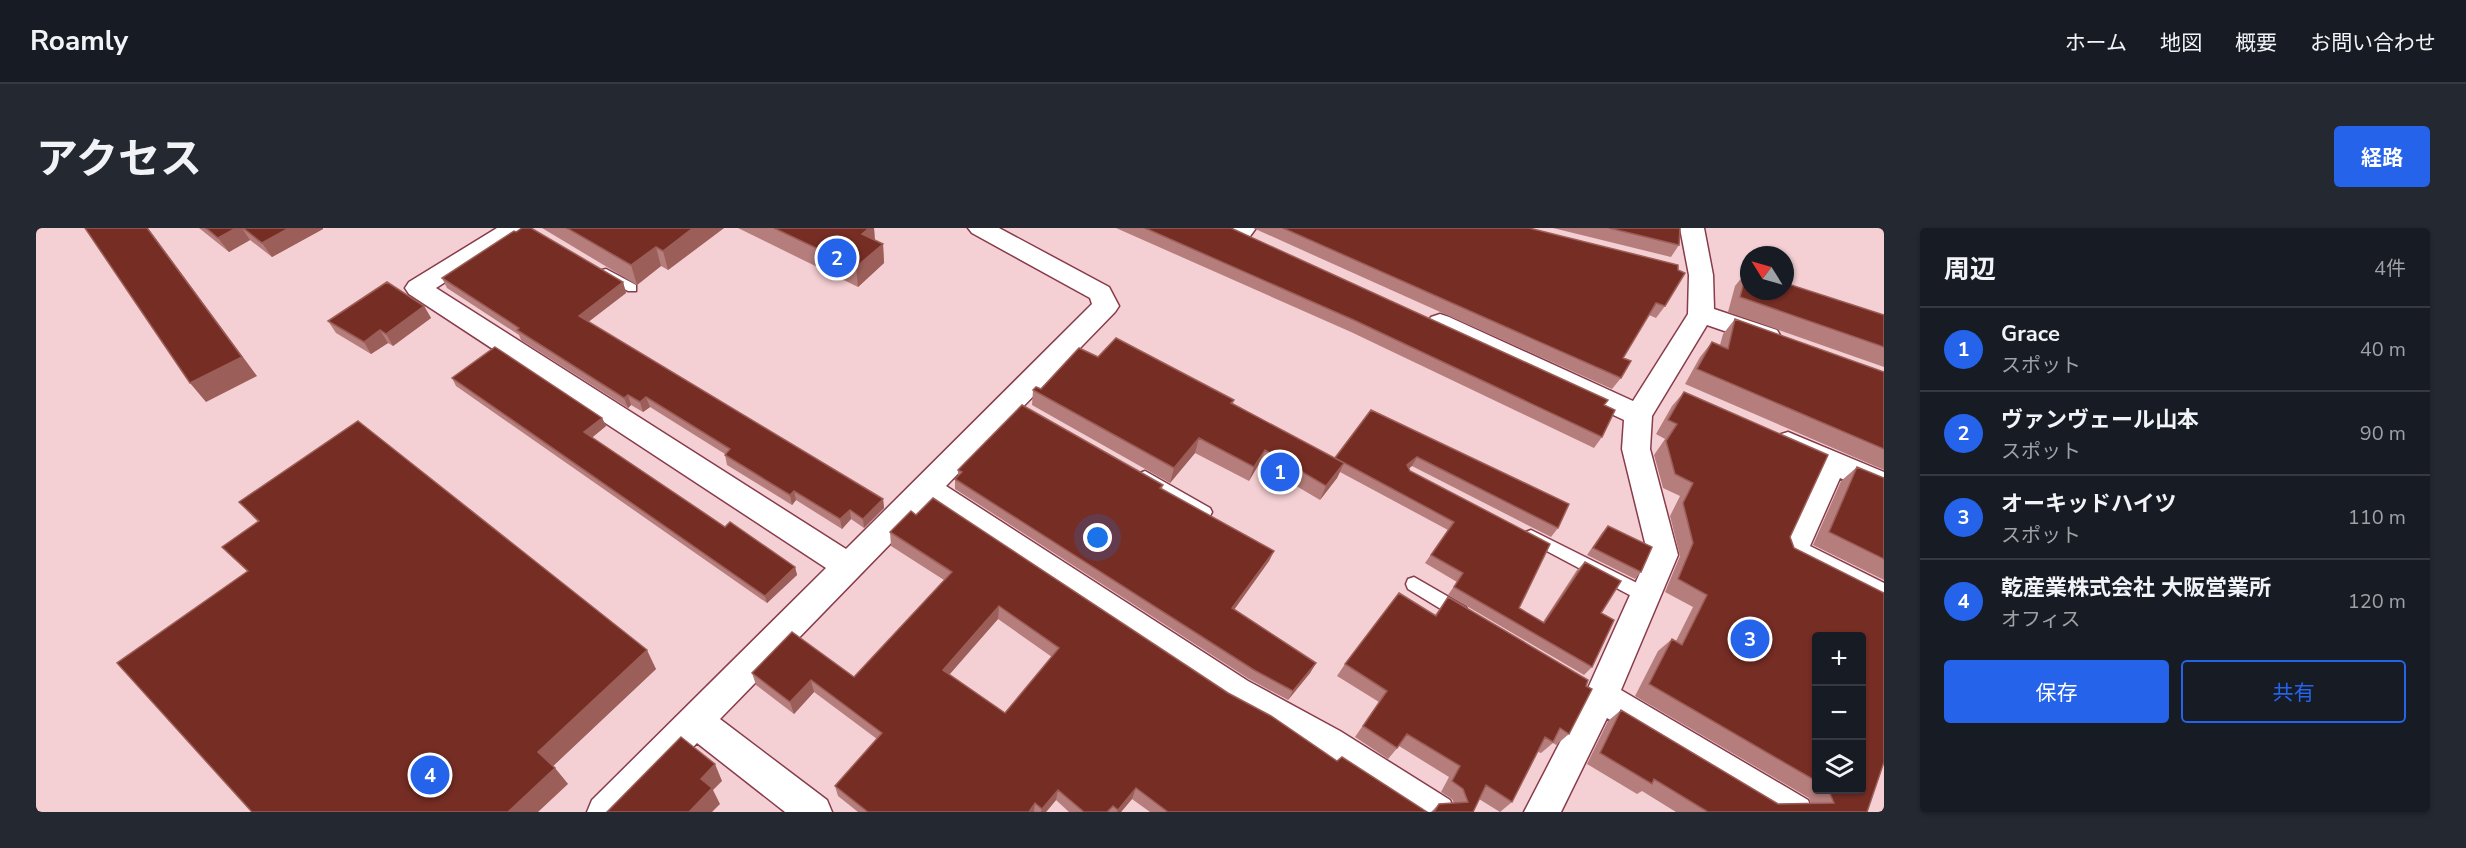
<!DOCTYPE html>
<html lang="ja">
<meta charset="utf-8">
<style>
body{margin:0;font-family:"Nunito Sans","Noto Sans JP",sans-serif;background:#242831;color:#f1f3f6}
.controls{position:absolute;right:18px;bottom:18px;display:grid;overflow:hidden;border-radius:6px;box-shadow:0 2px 4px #0004}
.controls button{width:54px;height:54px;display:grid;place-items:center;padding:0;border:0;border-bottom:2px solid #363941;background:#171b24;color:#f1f3f6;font:30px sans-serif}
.compass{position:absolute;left:1704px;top:18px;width:54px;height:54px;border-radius:50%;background:#171b24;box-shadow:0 2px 4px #0004;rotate:307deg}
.you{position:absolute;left:1062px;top:310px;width:21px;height:21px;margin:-15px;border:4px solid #fff;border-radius:50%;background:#1a73e8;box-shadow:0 0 0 9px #1a73e833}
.badge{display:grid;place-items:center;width:39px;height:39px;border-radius:50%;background:#2563eb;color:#fff;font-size:20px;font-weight:700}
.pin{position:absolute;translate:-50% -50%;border:3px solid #fff;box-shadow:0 2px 6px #0006}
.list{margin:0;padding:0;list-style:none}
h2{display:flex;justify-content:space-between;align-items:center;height:78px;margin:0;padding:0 24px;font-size:26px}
h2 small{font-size:20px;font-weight:400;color:#9ea1a6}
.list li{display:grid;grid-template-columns:39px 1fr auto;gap:18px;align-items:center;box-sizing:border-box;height:84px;padding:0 24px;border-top:2px solid #363941}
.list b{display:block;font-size:22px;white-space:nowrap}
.list p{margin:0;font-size:20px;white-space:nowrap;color:#9ea1a6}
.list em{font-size:20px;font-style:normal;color:#9ea1a6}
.actions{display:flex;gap:12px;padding:18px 24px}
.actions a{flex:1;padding:14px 0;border:2px solid #2563eb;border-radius:6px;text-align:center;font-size:21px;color:#2563eb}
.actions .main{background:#2563eb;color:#fff}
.icon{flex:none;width:33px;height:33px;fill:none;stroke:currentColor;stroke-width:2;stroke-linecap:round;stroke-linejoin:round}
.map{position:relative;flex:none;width:1848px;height:584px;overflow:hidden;border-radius:6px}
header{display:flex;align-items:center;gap:36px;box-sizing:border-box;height:84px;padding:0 30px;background:#171b24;border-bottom:2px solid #363941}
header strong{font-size:28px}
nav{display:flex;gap:33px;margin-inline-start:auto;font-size:21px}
.intro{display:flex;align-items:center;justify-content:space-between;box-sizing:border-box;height:144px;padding:0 36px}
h1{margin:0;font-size:42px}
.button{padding:15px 27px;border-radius:6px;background:#2563eb;color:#fff;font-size:21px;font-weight:700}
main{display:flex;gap:36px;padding:0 36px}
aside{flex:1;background:#171b24;border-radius:6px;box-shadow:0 2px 4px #0004}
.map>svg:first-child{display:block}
</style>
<header>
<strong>Roamly</strong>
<nav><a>ホーム</a><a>地図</a><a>概要</a><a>お問い合わせ</a></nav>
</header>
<div class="intro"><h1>アクセス</h1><a class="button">経路</a></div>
<main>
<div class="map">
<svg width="1848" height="584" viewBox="0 0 1848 584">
<rect width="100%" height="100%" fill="#f4cfd3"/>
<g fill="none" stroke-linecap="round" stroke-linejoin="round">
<defs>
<path id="service" d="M570,41L600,57V63H592L566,48V42Z
M1109,243L1174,280L1176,284L1174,288H1164L1104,253L1102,249L1104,245Z
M1495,302L1615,362L1617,367L1615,372L1609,374L1603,372L1490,312L1487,308L1490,304Z
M1378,349L1430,379L1432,384L1430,389L1424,391L1418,389L1372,361L1370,356L1372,351Z"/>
<path id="minor" d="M461,0H490L486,5L400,60L810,321L1056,76L1054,70L936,5L932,0H963L1073,59L1083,78L1079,84L910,258L1212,453L1304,503L1414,572L1419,584H1369L1280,525L1188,475L892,277L684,491L791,572L796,584H749L661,515L594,584H551L556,572L790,340L373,66L369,60L373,54Z
M1196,0H1220L1212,11L1204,14L1196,11L1192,6Z
M1644,0H1668L1677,47L1678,81L1741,102L1745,109L1741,116L1732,118L1671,97L1616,188L1614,221L1642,327L1585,462L1772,572L1777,584H1726L1571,490L1525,584H1488L1553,458L1612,327L1586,221L1588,192L1395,101L1391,95L1395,89L1404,86L1413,89L1597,173L1652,86L1653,47Z
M1752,204L1848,244V269L1804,250L1774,318L1848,355V384L1745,332L1741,323L1780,240L1742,223L1738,215L1742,207Z"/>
</defs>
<use href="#service" stroke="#883b4b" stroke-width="3"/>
<use href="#minor" stroke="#883b4b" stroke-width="3"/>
<use href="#service" fill="#fff" fill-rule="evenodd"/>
<use href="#minor" fill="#fff" fill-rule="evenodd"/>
</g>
<path fill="#b57e7c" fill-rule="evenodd" d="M163,0H287V1L236,29L214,12L193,24Z
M506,0H688L632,42L625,38L601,57Z
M702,0H838L839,12L847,16L848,35L822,59Z
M1080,0H1195L1568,177L1566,209L1558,220L1315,104Z
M1217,0H1493L1629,78L1620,90L1613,87L1587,130L1585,150L1576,161Z
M1517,0H1644L1643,17L1635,29Z
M1711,43L1848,87V139L1692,84L1699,58Z
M406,50L587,54L590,65L552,94L847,271L848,280L828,300L815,291L806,301L760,272L756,277L691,237L689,227V226L614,179L607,184L595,177L592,180L485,112L483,107L411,60Z
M388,78L395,90L357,118L352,115L335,126L300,105L292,93Z
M1699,91L1848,144V242L1649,156L1664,129L1676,114L1684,117L1687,106Z
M1062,129L1198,172L1197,176L1298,230L1335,182L1522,300L1515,309L1376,238L1373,240L1374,243L1514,316L1483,380L1507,394L1541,342L1549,334L1565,385L1556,439L1548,447L1412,367L1421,354L1389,335L1412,302L1304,244L1301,250L1284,272L1223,236L1213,253L1159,225L1134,255L996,177L997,162L1005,161Z
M416,150L566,190L570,198L556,209L689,299L759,339L761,347L731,375L420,158Z
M1648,164L1792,227L1754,309L1758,320L1848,365V534L1831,584H1640L1606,563L1601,566L1551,536L1572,493L1585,482L1742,576L1775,575L1773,570L1599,468L1622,423L1636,411L1640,413L1657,379L1629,364L1644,328L1634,288L1644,268L1627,260L1618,227L1629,211L1620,206L1636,178ZM1780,408H1826V561H1780Z
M1821,239L1848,250V352L1777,317L1805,253Z
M922,242L1127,257L1126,261L1238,323L1233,333L1198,382L1280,435L1274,445L1252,472L1213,451L919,261V251L922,248Z
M203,274L620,441L517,538L532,556L211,343L186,319L222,294Z
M1572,298L1605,344L1599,351L1551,327L1566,305Z
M854,304L1192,465L1301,533L1391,584H1114L1096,571L1085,584H1033L1020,572L1010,584H822L802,568L799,558L841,511L778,464L758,486L720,457L716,445L818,449L908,352L855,318ZM962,391L1016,429L969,485L913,446Z
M1412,369L1550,458L1533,506L1520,517L1517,515L1505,525L1502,524L1476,574L1464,584L1443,571L1437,584H1395L1403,576L1418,575L1416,571L1405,564L1413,549L1363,518L1352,531L1319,509L1343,474L1301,448L1309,436L1399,387Z"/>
<path fill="#9c5e58" d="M111,0H112L221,148L170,174L154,155Z
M200,0H206L214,12L193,24L182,10Z
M253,0H287V1L236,29L226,15Z
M657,0H688L632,42L627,23Z
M833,0H838L839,16L826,6Z
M847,16L848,35L822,59L820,39Z
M620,19L625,38L601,57L595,37Z
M587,54L590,65L547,98L543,88Z
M388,78L395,90L357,118L350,106Z
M344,102L352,115L335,126L328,114Z
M592,167L595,177L592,180L588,170Z
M610,169L614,179L607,184L604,174Z
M566,190L570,198L552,213L548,204Z
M1163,210L1159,225L1134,255L1138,240Z
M1229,222L1223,236L1213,253L1218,239Z
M1381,229L1376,238L1366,246L1371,237Z
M1308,235L1301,250L1284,272L1290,258Z
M758,263L760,272L756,277L754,267Z
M847,271L848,280L828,300L827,291Z
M814,282L815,291L806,301L804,291Z
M1238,323L1233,333L1192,390L1196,380Z
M759,339L761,347L731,375L729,368Z
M963,378L962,391L907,454V442Z
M611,422L620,441L515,540L502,524Z
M1280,435L1274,445L1252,472L1257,463Z
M775,452L778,464L758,486L754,474Z
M679,536L686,553L677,562L684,576L676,584H653L665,551Z
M519,540L532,556L502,584H472Z
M1100,560L1096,571L1085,584H1081L1082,582Z
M1022,562L1020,572L1010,584H1005L1006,581Z
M999,575L998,584H993Z"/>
<path fill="#762d24" stroke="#9c5e58" stroke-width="1.5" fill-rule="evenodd" d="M49,0H111L206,129L154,155Z
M170,0H200L182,10Z
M207,0H253L226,15Z
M486,0H495L587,54L543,88L847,271L827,291L814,282L804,291L758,263L754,267L689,227L694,221L610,169L604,174L592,167L588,170L481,102L483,100L406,50L478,3L480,4Z
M531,0H657L627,23L620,19L595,37Z
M738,0H833L826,6L847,16L820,39Z
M1109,0H1195L1572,172L1568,177L1579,182L1566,209L1320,93Z
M1247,0H1493L1642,37V42L1649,45L1629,78L1620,75L1587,130L1595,133L1585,150Z
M1573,0H1644L1643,17Z
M1711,43L1713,44V63H1749V55L1848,87V119L1704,69Z
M351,54L388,78L350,106L344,102L328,114L292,93Z
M1699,91L1848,144V221L1661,141L1676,114L1692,121Z
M1080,110L1198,172L1195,175L1308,235L1290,258L1229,222L1218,239L1163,210L1138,240L997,162L1000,159L1005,161L1043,120L1062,129Z
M459,119L566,190L548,204L689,299L694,294L759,339L729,368L416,150Z
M1648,164L1792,227L1754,309L1758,320L1848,365V534L1831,584H1672L1618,551L1616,556L1564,525L1585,482L1742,576L1798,575L1792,561H1826V408H1780V553L1613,456L1636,411L1646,417L1671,367L1642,351L1657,315L1647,275L1657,255L1639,246L1630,213L1641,196L1632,192Z
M986,177L1127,257L1124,260L1238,323L1196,380L1280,435L1257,463L1218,442L919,251L926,244L922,242Z
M1335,182L1533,276L1522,300L1381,229L1371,237L1374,243L1514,316L1483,380L1508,395L1549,334L1585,353L1565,385L1578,392L1556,439L1418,359L1427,345L1395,327L1418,294L1299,230Z
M322,193L611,422L502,524L519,540L472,584H216L81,435L212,343L186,319L223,293L203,274Z
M1821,239L1848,250V331L1793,304Z
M897,270L1192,465L1235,488L1301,533L1306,529L1391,584H1132L1100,560L1082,582L1077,578L1071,584H1048L1022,562L1006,581L999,575L993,584H832L799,558L846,505L775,452L754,474L716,445L756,404L818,449L916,344L854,304L875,283L880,287ZM963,378L1023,420L969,485L907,442Z
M1572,298L1616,319L1605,344L1557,320Z
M1363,365L1400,388L1412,369L1552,452L1550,458L1556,461L1533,506L1524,500L1517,514L1509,509L1476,574L1450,557L1437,584H1398L1403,576L1432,574L1427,561L1416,553L1424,538L1371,506L1361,520L1327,498L1351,463L1309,436Z
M645,509L679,536L665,551L676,560L653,584H571Z"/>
</svg>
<div class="controls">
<button>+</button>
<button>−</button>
<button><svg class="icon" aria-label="layers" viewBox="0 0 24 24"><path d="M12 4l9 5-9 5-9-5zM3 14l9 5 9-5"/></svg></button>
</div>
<svg class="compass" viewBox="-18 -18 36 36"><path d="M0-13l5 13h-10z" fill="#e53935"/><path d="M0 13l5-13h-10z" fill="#9ea1a6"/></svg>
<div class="you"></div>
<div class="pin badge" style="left:1244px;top:244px">1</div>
<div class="pin badge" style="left:801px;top:30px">2</div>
<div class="pin badge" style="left:1714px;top:411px">3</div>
<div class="pin badge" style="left:394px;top:547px">4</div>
</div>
<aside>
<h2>周辺<small>4件</small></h2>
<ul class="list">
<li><span class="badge">1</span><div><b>Grace</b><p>スポット</p></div><em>40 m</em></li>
<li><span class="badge">2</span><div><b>ヴァンヴェール山本</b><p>スポット</p></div><em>90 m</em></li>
<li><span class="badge">3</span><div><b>オーキッドハイツ</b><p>スポット</p></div><em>110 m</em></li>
<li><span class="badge">4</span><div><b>乾産業株式会社 大阪営業所</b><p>オフィス</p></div><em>120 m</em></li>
</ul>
<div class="actions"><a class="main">保存</a><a>共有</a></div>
</aside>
</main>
